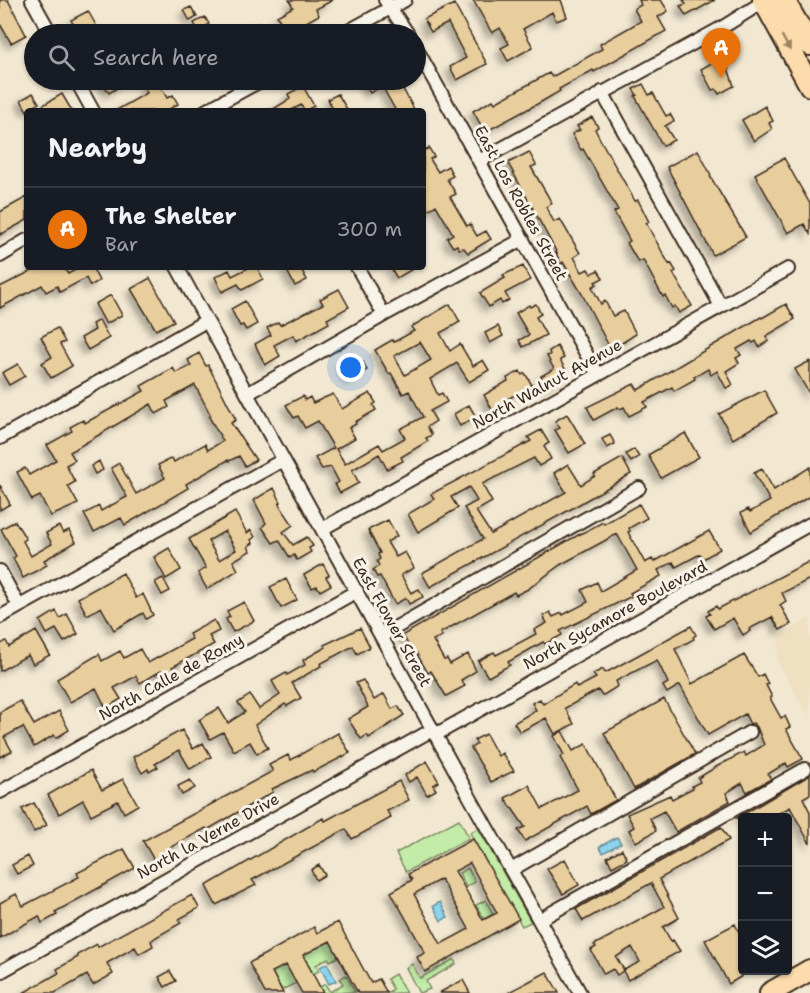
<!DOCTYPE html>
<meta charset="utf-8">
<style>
body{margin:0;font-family:"Shantell Sans",sans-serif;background:#242831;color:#f1f3f6}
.controls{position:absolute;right:18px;bottom:18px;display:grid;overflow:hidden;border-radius:6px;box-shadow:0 2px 4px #0004}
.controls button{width:54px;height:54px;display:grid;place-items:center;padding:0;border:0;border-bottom:2px solid #363941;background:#171b24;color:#f1f3f6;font:30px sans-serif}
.you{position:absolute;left:351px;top:368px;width:21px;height:21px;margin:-15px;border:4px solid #fff;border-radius:50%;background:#1a73e8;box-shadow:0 0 0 9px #1a73e833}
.badge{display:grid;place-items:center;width:39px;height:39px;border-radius:50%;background:#1f6fb2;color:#fff;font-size:20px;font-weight:700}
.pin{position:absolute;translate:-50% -50px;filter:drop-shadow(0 2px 3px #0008)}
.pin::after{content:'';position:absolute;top:32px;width:21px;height:18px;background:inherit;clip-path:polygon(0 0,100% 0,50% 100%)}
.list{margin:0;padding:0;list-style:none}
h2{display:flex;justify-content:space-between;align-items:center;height:78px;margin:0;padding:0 24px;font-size:26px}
h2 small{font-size:20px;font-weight:400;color:#9ea1a6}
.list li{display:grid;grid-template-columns:39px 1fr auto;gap:18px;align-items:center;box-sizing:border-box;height:84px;padding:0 24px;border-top:2px solid #363941}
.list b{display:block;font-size:22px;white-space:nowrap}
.list p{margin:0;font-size:20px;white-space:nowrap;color:#9ea1a6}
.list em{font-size:20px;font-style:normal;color:#9ea1a6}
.icon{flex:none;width:33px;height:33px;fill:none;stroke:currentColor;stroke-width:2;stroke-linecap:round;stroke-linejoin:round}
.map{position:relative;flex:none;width:810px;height:993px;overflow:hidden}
.search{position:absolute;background:#171b24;box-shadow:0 2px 4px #0004;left:24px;top:24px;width:402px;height:66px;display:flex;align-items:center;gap:15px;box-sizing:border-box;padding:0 21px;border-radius:33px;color:#9ea1a6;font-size:22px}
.panel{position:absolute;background:#171b24;box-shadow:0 2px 4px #0004;left:24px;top:108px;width:402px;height:162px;border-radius:6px}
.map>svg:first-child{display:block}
</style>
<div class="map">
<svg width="810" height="993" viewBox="0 0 810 993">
<defs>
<filter id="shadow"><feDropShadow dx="-5" dy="5" stdDeviation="3" flood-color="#0004"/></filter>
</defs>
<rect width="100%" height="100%" fill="#f2e8d2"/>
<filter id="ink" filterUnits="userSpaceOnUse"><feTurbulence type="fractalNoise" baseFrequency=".0167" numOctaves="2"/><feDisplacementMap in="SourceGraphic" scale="12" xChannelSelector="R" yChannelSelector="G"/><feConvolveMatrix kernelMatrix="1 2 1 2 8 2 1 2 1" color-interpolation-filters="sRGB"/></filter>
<g filter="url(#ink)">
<path fill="#efe0c2" d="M778,0H810V60Z
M810,618V719L777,661L779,636Z"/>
<path fill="#c2eca8" stroke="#7e8b63" stroke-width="1.5" d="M459,819L469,838L406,872L396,853Z
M478,828L531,922L522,926L470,833Z
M468,868L475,882L466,887L459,873Z
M486,900L493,914L484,919L476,905Z
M330,941L338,957L330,961L328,958L316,965L319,971L313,974L303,955Z
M454,959L456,964L426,981L430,989L419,993L406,968L412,964L420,978Z
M286,964L296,983L282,990L272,972Z
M395,974L406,993H387L393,989L387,979Z
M346,975L355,992L323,993L320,987L325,984L330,992L343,984L340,979Z"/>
<path fill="#8bd4ec" stroke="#6b909a" stroke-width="1.5" d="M617,837L621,843L603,853L599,847Z
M440,902L448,917L441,921L433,906Z
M327,963L336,981L329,984L320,967Z"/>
<path fill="#e8ce9d" stroke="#3b2a1e" stroke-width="1.5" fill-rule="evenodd" filter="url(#shadow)" d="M0,0H8L26,35L11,43L0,24Z
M289,0H333L316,9L319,15L285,34H241L259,23L262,30L280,21L277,16L293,7Z
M473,0H561L567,17L556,21L552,12L523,29L533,47L508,61L501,48L509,44L500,28L492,33Z
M639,0H661L668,11L658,17L666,31L594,72L593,70L559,89L560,91L541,102L485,132L473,111L493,100L495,103L549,73L552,77L602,49L600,44L641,21L634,9L641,5Z
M683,0H715L686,16L680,6L686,4Z
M454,4L487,64L457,80L450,67L466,58L448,23L431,32L424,19Z
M191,7L197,17L190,21L184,10Z
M88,11L101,34H79L71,20Z
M205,17L209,24L199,32L194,23Z
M715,61H718L728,68L734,86L719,94L716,89L712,90L701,69Z
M101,80H119L122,85L109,93Z
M157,80L167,98L173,95L178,104L166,111H115L147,93L144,87Z
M362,80H398L415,111H396L382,86L370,93Z
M643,84L649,95L653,93L666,116L670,114L674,121L665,126L674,140L663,146L635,96L637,95L633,89Z
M303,86L314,106L305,111L301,105L290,111H270L290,99L288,94Z
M33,93L39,103L27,111L21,100Z
M62,94L72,111H46L43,105Z
M338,94L348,111H334L328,99Z
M765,106L773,121L769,123L772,129L754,141L742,120Z
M592,117L598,127L595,129L600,139L635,201L638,200L649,222L646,223L669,264L671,263L676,271L673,273L692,306L679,313L675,306L672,308L665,295L663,297L643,260L638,262L627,243L630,241L614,212L618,210L583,149L581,150L572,134L580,130L577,126Z
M423,147L425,150L429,148L434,157L430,159L438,172L448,166L453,176L447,179L456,194L450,197L467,226L470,224L477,236L486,231L491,239L468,253L464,248L459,249L457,245L453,247L447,238L453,234L436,205L427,211L423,204Z
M698,150L711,175L710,176L746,237L713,255L667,167Z
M529,152L536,165L531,167L552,203L546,207L554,222L560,219L580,253L574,257L582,272L588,269L591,274L598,270L603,278L595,282L597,284L592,287L601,304L605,301L613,316L624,311L636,334L611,350L582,294L563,262L561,264L556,253H557L508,163Z
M784,158L810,204V234L804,224L788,233L755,174Z
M27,197V220L0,235V212Z
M523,266L530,280L505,293L509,300L502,304L500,300L489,307L480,293L505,278L503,275Z
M39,267H64L68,274L81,267H92L99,281L90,286L86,278L60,292L57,286L46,292L42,285L0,308V287Z
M250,267H257L263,279L242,290L238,284L222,292L215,277L229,270L232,276Z
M285,267H300L307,280L295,286Z
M390,267H416L397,278Z
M150,278L174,321L156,330L131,289Z
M339,289L349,307L327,319L329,323L296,341L293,335L274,345L280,356L265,365L255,344L271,335L267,328L278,322L280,325L323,304L320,299Z
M111,295L122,315L106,324L95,304Z
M245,301L257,324L246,330L243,325L240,326L231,309Z
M450,304L460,322L440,333L450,351L460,344L473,366L483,360L489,370L469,382L457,363L430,379L438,395L442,393L447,402L430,411L436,421L427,427L432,435L426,438L428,441L401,457L403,461L387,469L379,454L352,470L359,483L340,493L335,484L339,482L331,467L322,469L315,458L334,448L318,421L305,428L298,416L294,418L286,405L303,396L305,400L310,397L313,403L333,394L342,409L370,393L376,403L373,405L376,410L355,422L356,424L349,428L355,438L336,449L345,464L379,444L383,450L405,438L400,429L423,417L409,391L403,394L391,373L389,374L375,350L392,340L394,342L414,331L411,327ZM420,342L431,360L405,375L394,356Z
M536,304L541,314L536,317L546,335L523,347L519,340L529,335L516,313L529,305L530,307Z
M786,304L795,319L766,336L768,341L759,347L756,341L753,343L751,341L737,349L741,355L736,358L739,363L726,371L733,385L726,388L717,371L711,375L708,369L694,377L695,379L674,391L672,387L644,402L647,407L629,416L624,407L620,409L618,407L594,420L587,407L634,384L638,390L761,317L762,318Z
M99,320L109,338L88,350L81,338L95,330L92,324Z
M498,326L503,336L490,343L485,333Z
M57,328L65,342L60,344L72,366L51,378L42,363L52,357L41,337Z
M557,346L564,358L560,360L568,374L546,386L541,376L554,369L547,356L550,355L549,351Z
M199,353L206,366L208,365L236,420L231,423L256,460L245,466L239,456L229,461L228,460L186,484L188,488L125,525L121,518L94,532L84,514L99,506L101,511L127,497L111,468L119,463L136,494L165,478L158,465L172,458L174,462L205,444L208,450L223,441L209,417L211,416L195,385L166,401L169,407L156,414L151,404L70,452L75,460L66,465L75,482L68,486L78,504L51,516L40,496L32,500L17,472L25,468L29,475L56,460L47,445L72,431L70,427L83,420L85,423L144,391L141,386L173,368L176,373L191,366L188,360Z
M356,356L360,363L363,362L367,370L350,379L341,364Z
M810,361V395L795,369Z
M18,364L25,376L9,385L2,373Z
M520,371L522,375L525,373L532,385L506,400L508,403L493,411L484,395L508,381L507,378Z
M764,390L777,413L733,439L719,414Z
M469,405L476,417L460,426L454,414Z
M567,414L585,444L569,453L555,430L560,428L555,421Z
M541,430L549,443L544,446L551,459L539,466L534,458L482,484L492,502L476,511L491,534L566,492L554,473L568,464L581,485L595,476L594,474L622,458L631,474L571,509L430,587L422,573L483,539L464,508L477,501L469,487L451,497L458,508L418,532L408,514L434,499L431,494L531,441L528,437Z
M685,433L699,457L661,478L648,455Z
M610,435L615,444L607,448L602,439Z
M634,449L639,457L631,462L626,454Z
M99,461L103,470L95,474L91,466Z
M810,467V496L751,532L741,513L748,509L750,512L770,501L754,473L762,469L774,490Z
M0,485L10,504L0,510Z
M274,488L281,502L279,504L293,525L283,532L293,545L307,537L313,546L309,548L311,552L297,560L294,555L290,558L279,540L273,543L262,527L266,523L254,500Z
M639,504L647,518L629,528L630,531L628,532L645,563L652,559L654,562L709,531L720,549L703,559L700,554L676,567L673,562L658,570L661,576L630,593L632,596L560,631L562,635L545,644L543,642L508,662L510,665L488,677L478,661L494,652L496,655L502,652L536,634L534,630L547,623L543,616L550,612L553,617L562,613L563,615L588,602L582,590L597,582L601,591L637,570L617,534L560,565L528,589L516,595L514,592L440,633L442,636L433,640L444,660L447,659L450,664L468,654L476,671L461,680L465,686L446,696L431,671L428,673L416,652L413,654L403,635L569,540L603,522L604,524Z
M235,512L247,533L251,530L255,537L251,540L253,543L248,546L250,551L233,561L238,570L207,589L198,573L206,568L189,539ZM225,531L236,550L219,560L208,541Z
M388,520L397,536L387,542L396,557L405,552L414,568L401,575L411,593L419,589L423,597L409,604L406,598L395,604L380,576L377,577L373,570L379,566L377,561L380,559L378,554L380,553L368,530Z
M15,521L26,539L23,541L31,556L52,544L46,533L59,526L63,533L69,530L76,542L44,560L47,565L23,578L13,558L16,556L1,529Z
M169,548L181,570L166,579L154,557Z
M810,561V579L782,593L786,601L780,605L791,624L780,630L772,617L749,629L750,631L743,635L733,618L714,629L706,616L710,614L708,611L716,606L718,609Z
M323,564L329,575L326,577L331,585L320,591L317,586L312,588L304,575Z
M123,573L136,598L143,594L153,615L146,619L143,613L114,630L101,607L87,615L78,598Z
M163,578L170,591L162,595L155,582Z
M286,579L297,600L281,608L270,587Z
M244,602L254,621L233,632L226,619L230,617L227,611Z
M56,611L60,618L67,614L78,634L64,642L56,629L47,634L40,621Z
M214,620L219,631L209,636L214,644L172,667L176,674L166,679L161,671L140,683L136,676L114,688L121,699L106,708L96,688L70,702L57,679L99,654L102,661L120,651L124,658L140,649L148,663L192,639L189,634Z
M691,626L696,635L693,637L694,639L675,649L692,684L744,655L758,677L763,674L768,684L766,685L772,697L770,698L781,718L785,716L790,727L786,729L803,759L788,767L786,763L768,774L771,779L747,792L742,783L726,793L730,801L676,832L664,811L650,818L656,831L636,842L629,830L634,827L627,814L670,795L672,799L693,788L692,786L700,782L698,778L716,767L744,752L746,756L764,745L757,727L753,723L750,724L745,714L708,735L680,685L667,693L663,686L668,683L657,660L616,681L618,686L602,696L598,690L565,708L574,724L555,734L546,718L520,732L514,723L536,710L532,703L540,699L543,704L575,684L577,688L596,678L593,674L603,669L605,673L611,670Z
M360,628L370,647L357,654L353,646L320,664L321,666L292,683L301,698L287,706L285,704L255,725L268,748L257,754L250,742L234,751L223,732L210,739L199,720L219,708L228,723L245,712L238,703L250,695L259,709L280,695L272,681L286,673L287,675L305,665L303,660L326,647L324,645Z
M36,631L50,655L33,664L28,655L0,671V645L6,641L9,647Z
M363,680L374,700L384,694L392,709L398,706L404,715L369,738L367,735L361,739L348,719L368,707L356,683Z
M664,699L695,754L634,789L604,733Z
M20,701L34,725L59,711L69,730L56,738L54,735L34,747L23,727L4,737L12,751L0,757V712Z
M182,730L193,749L203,743L211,757L190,769L179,750L155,764L158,767L149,772L148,769L142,773L133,757Z
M562,731L573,751L586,744L616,800L591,814L587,806L525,841L518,830L525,827L505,798L529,785L542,809L578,790L560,757L564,755L554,736Z
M338,733L350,753L313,772L312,770L272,789L273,792L207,830L206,828L169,848L170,851L154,860L143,841L273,771L269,765L288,755L291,760Z
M486,734L498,756L502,753L514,771L491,782L471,748L477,744L474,740Z
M427,761L439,782L433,785L436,790L427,795L417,777L409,782L405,775Z
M91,770L102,790L123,779L138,805L124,813L118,801L91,815L83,800L59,814L48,795Z
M810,775V794L803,798L810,812V844L790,807L770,818H737Z
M190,780L195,788L182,795L178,786Z
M399,781L409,800L387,811L391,818L352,839L346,829L252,880L256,885L216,905L206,886L323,818L325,821Z
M34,803L47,825L34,832L22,809Z
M721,827L729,840L659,879L679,918L663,927L671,941L673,940L680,951L628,980L623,971L617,975L613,969L604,974L591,950L596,947L594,945L664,907L651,883L583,921L576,909ZM632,947L640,962L624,970L616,957Z
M473,839L519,919L425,972L417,957L425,953L391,892L412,880L408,874ZM470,863L497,913L483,920L455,871ZM441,879L469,929L441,944L414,894Z
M124,849L135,868L55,912L57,915L42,923L39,916L0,938V903L16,894L23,906L79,877L77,873Z
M622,849L627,859L612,867L607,857Z
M28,856L33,866L17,874L12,865Z
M565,859L579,885L563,894L547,869Z
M319,865L325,875L316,880L311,870Z
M192,895L199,908L179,919L181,923L156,937L151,941L153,946L139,954L135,947L107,963L113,974L93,985L87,975L55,993H23L59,973L57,969L78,957L77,955L97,944L98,947Z
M338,922L371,983L379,979L387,993H358L330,941L303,955L323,993H302L286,965L272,972L283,993H265L249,963L314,927L317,933Z
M735,924L742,938V976L729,984L705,940Z
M170,971L176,981L165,987L159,977Z
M547,972L559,993H508L528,982Z
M463,980L470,993H439Z"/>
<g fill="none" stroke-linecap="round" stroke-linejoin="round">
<defs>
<path id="street" d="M32,0L51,34
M385,0L408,34
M343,34L405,0
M416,48L598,375
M76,80L93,111
M602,92L721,306
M205,111L262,80
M479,161L723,27L763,2
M0,256L27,240
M177,267L472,801L580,993
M357,267L384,315
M247,394L384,315L523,239
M0,438L206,321
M322,529L788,269
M0,571L19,606
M0,617L283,460
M381,636L639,488
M435,735L810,524
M0,792L357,591
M511,870L750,732
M539,920L805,769
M0,972L432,730"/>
<path id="primary" d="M763,0L810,86
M784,0L810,45
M770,993L810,970"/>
</defs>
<use href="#street" stroke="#3b2a1e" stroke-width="16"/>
<use href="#primary" stroke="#3b2a1e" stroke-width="24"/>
<use href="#street" stroke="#f7f3e8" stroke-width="12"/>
<use href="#primary" stroke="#fcdcac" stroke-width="20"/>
</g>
<defs><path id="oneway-solid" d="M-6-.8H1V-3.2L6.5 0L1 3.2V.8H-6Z" transform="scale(1.5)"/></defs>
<use fill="#9c8365" href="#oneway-solid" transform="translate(786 43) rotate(61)"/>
</g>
<g text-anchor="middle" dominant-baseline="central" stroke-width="6" stroke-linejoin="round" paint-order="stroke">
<g font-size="16" fill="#3b2a1e" stroke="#f7f3e8">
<text transform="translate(521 203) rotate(61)">East Los Robles Street</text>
<text transform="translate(547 384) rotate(-29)">North Walnut Avenue</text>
<text transform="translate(615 615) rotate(-29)">North Sycamore Boulevard</text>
<text transform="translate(392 622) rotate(61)">East Flower Street</text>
<text transform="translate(171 677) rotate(-29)">North Calle de Romy</text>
<text transform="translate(208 836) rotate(-29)">North la Verne Drive</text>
</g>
</g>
</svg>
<div class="controls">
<button>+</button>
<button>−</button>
<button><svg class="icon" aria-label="layers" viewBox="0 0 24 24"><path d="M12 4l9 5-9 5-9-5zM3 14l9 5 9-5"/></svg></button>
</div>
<div class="you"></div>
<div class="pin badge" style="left:721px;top:78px;background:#e8710a">A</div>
<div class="search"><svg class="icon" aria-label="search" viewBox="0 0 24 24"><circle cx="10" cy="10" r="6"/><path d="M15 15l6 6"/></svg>Search here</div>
<section class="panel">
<h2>Nearby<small></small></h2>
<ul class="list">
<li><span class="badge" style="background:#e8710a">A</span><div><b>The Shelter</b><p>Bar</p></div><em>300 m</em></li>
</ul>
</section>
</div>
